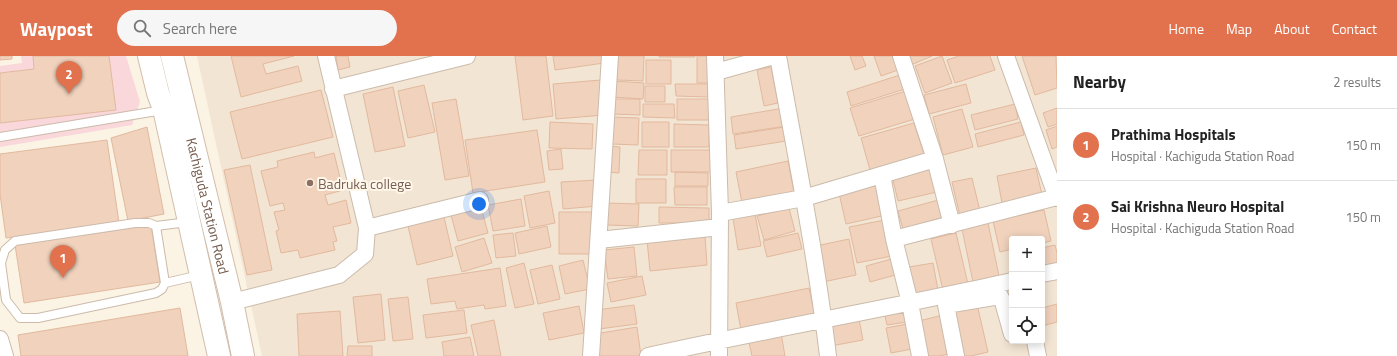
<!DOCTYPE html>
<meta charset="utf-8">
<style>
body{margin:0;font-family:"Titillium Web",sans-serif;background:#f6f6f6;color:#222}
.controls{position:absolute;right:12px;bottom:12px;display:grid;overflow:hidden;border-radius:4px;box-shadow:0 2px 10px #0003}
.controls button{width:36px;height:36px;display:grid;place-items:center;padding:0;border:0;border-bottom:1px solid #e0e0e0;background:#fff;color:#222;font:20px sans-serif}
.you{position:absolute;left:479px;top:148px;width:14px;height:14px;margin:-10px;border:3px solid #fff;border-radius:50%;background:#1a73e8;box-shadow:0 0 0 6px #1a73e833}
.badge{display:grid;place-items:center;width:26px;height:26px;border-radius:50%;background:#e1724d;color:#fff;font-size:13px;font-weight:700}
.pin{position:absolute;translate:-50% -33px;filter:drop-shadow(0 1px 2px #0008)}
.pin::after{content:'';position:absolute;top:21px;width:14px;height:12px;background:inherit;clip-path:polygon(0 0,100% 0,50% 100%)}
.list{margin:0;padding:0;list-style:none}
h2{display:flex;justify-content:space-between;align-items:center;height:52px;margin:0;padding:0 16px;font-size:17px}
h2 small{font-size:13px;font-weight:400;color:#767676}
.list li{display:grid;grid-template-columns:26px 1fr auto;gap:12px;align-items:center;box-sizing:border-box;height:72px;padding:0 16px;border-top:1px solid #e0e0e0}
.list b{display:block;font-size:15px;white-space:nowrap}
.list p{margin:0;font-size:13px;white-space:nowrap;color:#767676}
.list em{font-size:13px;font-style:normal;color:#767676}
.icon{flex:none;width:22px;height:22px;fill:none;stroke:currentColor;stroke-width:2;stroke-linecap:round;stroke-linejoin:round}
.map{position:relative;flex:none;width:1057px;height:300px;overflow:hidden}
header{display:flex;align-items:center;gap:24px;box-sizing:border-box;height:56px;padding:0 20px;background:#e1724d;color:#fff}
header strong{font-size:19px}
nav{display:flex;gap:22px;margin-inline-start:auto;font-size:14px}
.search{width:280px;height:36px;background:#f6f6f6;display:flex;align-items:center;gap:10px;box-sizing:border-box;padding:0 14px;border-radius:22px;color:#767676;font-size:15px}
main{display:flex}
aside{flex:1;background:#fff}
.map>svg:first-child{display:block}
</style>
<header>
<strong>Waypost</strong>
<div class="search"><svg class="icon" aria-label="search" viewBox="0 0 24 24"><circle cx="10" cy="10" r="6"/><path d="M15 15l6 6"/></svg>Search here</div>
<nav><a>Home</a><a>Map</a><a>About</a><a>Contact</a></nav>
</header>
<main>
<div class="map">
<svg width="1057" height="300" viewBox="0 0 1057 300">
<rect width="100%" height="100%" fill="#fbf3e4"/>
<path fill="#f3e5d3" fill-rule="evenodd" d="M197,0H1057V300H262ZM1012,183H1042V285H1012Z"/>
<path fill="#f9d7db" d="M21,0H126L140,46L132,69L0,91V10L22,7Z"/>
<path fill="#f0d2bd" stroke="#e2b99e" d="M0,0H12V3L0,4Z
M33,0H109L116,54L0,67V17L34,13Z
M231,0H294L263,8L266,18L298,10L302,25L241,41Z
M336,0H348L350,11L338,14Z
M515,0H546L553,60L523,64Z
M553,0H603L604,7L555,14Z
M618,0H644L643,25L617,24Z
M659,0H695V1H659Z
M697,0H710V27H697Z
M850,0H862L866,10L855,14Z
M874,0H893L898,14L881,20Z
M908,0H932L911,9Z
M942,0L952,27L925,37L915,10Z
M959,0H990L995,14L955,27L947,4Z
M1022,0H1056L1057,32L1035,39Z
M646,4H671V28H646Z
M771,11L778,47L764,50L757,14Z
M900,19L905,33L851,50L847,36Z
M601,24L604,59L556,63L553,28Z
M613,25L644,27L643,43L612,41Z
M675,28H708V41L676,40Z
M966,28L971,47L929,58L924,39Z
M424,29L435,76L408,82L398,35Z
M645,30H665V46H645Z
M393,31L405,90L375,96L363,38Z
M321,34L333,81L242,103L230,56Z
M906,35L915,63L859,80L850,52Z
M456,43L469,120L445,124L432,47Z
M610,43H640V59L610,58Z
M677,43H710V64H677Z
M643,48H674L675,62L643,61Z
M1015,48L1018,63L975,74L971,59Z
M784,52L787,70L733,78L731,61Z
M1057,52V68L1048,71L1043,57Z
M962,53L973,91L943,99L933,61Z
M612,61L639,62L638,89L611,88Z
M550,66L593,68L592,93L549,92Z
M642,66H669V91H642Z
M1021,66L1024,79L978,91L975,78Z
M914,67L924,98L870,114L861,82Z
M674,68L709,69V91H674Z
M1057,70V91L1052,93L1046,74Z
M147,71L164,158L128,165L111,82Z
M784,71L786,85L736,93L734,79Z
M537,74L545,126L473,137L465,84Z
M107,84L119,167L6,182L0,138V98Z
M608,90L620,91L619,117L607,116Z
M561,93L563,113L549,114L547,95Z
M639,94H667V119H638Z
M671,94H711V116H671Z
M314,96L315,102L334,97L343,134L325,139L328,149L346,144L351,167L333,171L337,185L333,186L335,194L300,202L298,194L281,197L276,175L279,174L274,156L285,154L283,147L270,150L261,115L278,111L277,105Z
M788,105L794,136L742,147L736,116Z
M250,109L272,214L247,219L224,114Z
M931,111L937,136L898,145L892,120Z
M1036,112L1042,139L1002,147L997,120Z
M675,116L708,117V130H675Z
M972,122L980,155L960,160L952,126Z
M636,123H666V147H636Z
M596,124L598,150L563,153L561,126Z
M880,129L886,159L846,168L839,137Z
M674,131H707V149H675Z
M549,135L555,167L530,172L524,140Z
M521,143L525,170L493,175L488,149Z
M942,143L947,160L903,173L898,155Z
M606,147L639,148L638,170L606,169Z
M481,151L488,177L458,185L451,159Z
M659,151L709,152V167H659Z
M789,152L795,175L764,184L757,160Z
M1044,154L1051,185L1042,187V183H1012V193L1000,196L993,165Z
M559,156H597V198H559Z
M755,158L761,190L738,194L733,162Z
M444,161L453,200L417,209L408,170Z
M885,164L892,200L857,207L849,171Z
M988,167L999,220L973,226L962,173Z
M151,169L160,226L24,247L15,189Z
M547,170L551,191L519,198L515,177Z
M513,177L516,200L496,202L493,179Z
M798,177L802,193L767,201L763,185Z
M956,177L968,228L943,234L931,183Z
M705,179L707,209L650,215L647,184Z
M484,182L492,207L462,216L455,191Z
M849,183L856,219L823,226L816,190Z
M1055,189L1057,197V207L1042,210V192Z
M634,191L637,220L608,223L604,194Z
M895,202L899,218L870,226L866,210Z
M583,204L590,233L565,238L559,210Z
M524,207L534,248L515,252L506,212Z
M933,207L938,234L914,239L909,211Z
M552,209L560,243L538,248L530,214Z
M500,212L506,250L485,253L484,249L457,253L455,245L431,248L427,223Z
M642,220L646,239L611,246L607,227Z
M809,232L815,260L741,274L736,247Z
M381,238L385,284L358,287L353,241Z
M408,241L413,283L393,285L388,243Z
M977,248L988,296L971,300H958L948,255Z
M1057,248V266L1042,270V252Z
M634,249L637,268L599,273L596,254Z
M579,250L584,277L549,284L543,257Z
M180,252L188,300H21L18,279Z
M904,252L907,266L887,269L884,256Z
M464,254L467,277L426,282L423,259Z
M340,255L343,300H299L297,258Z
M943,259L952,297L940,300H927L919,265Z
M859,263L863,284L831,290L827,269Z
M494,264L501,300H478L471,269Z
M907,268L912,293L891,297L886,272Z
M637,271L641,300H598L595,278Z
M781,277L785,300H752L748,282Z
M470,281L474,300H444L442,286Z
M348,290H372V300H347Z"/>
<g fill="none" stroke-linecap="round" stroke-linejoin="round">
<defs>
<path id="lane" d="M0,81L163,54
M156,170L165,227L162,233L156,237L38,262H20L6,244L1,207L5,194L15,185L135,167H149L156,170L188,166
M165,227L200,219"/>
<path id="street" d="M715,0L720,157L719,300
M778,0C796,100 816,199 828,300
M901,0L935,103L952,169
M1006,0L1057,142
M716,16L774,0
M333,33L467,0
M882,119L894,183L910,247L920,300
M720,157L804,142L935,103
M367,172L480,144
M894,183L1057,141
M599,184L720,171
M1042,218L1057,215
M232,246L339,219L365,198L367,172L326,0
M0,283L5,300
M1035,285L1038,300
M591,300L610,0
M648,300C769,273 891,252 1012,225
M956,300L946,249L1000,240L1003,246L1012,278"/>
<g id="secondary">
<path d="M149,0L158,37L164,53L219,300"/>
<path id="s1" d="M172,0L232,246L243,300"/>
</g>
</defs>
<use href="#lane" stroke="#ccbbab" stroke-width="10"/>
<use href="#street" stroke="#ccbbab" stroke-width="18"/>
<use href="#secondary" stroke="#d1bdab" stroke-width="24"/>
<use href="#lane" stroke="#fff" stroke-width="8"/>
<use href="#street" stroke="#fff" stroke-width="16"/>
<use href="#secondary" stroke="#fff" stroke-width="22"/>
</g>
<circle fill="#8d6e63" stroke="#fef7ea" stroke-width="1.5" cx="310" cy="127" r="4"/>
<g text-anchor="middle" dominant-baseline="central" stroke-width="4" stroke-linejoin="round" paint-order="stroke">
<g font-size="14" fill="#785e54" stroke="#fef7ea" text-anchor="start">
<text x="318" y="127">Badruka college</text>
</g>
<g font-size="14" fill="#735a4b" stroke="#fef7ea">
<text stroke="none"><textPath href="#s1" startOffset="154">Kachiguda Station Road</textPath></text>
</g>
</g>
</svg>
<div class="controls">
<button>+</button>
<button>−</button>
<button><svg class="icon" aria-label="locate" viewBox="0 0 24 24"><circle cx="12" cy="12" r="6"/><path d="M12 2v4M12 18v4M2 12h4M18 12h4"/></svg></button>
</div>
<div class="you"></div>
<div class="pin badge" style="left:63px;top:222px">1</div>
<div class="pin badge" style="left:69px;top:38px">2</div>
</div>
<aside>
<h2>Nearby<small>2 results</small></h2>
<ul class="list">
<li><span class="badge">1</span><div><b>Prathima Hospitals</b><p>Hospital · Kachiguda Station Road</p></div><em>150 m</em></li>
<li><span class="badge">2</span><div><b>Sai Krishna Neuro Hospital</b><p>Hospital · Kachiguda Station Road</p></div><em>150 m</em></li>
</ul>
</aside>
</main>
